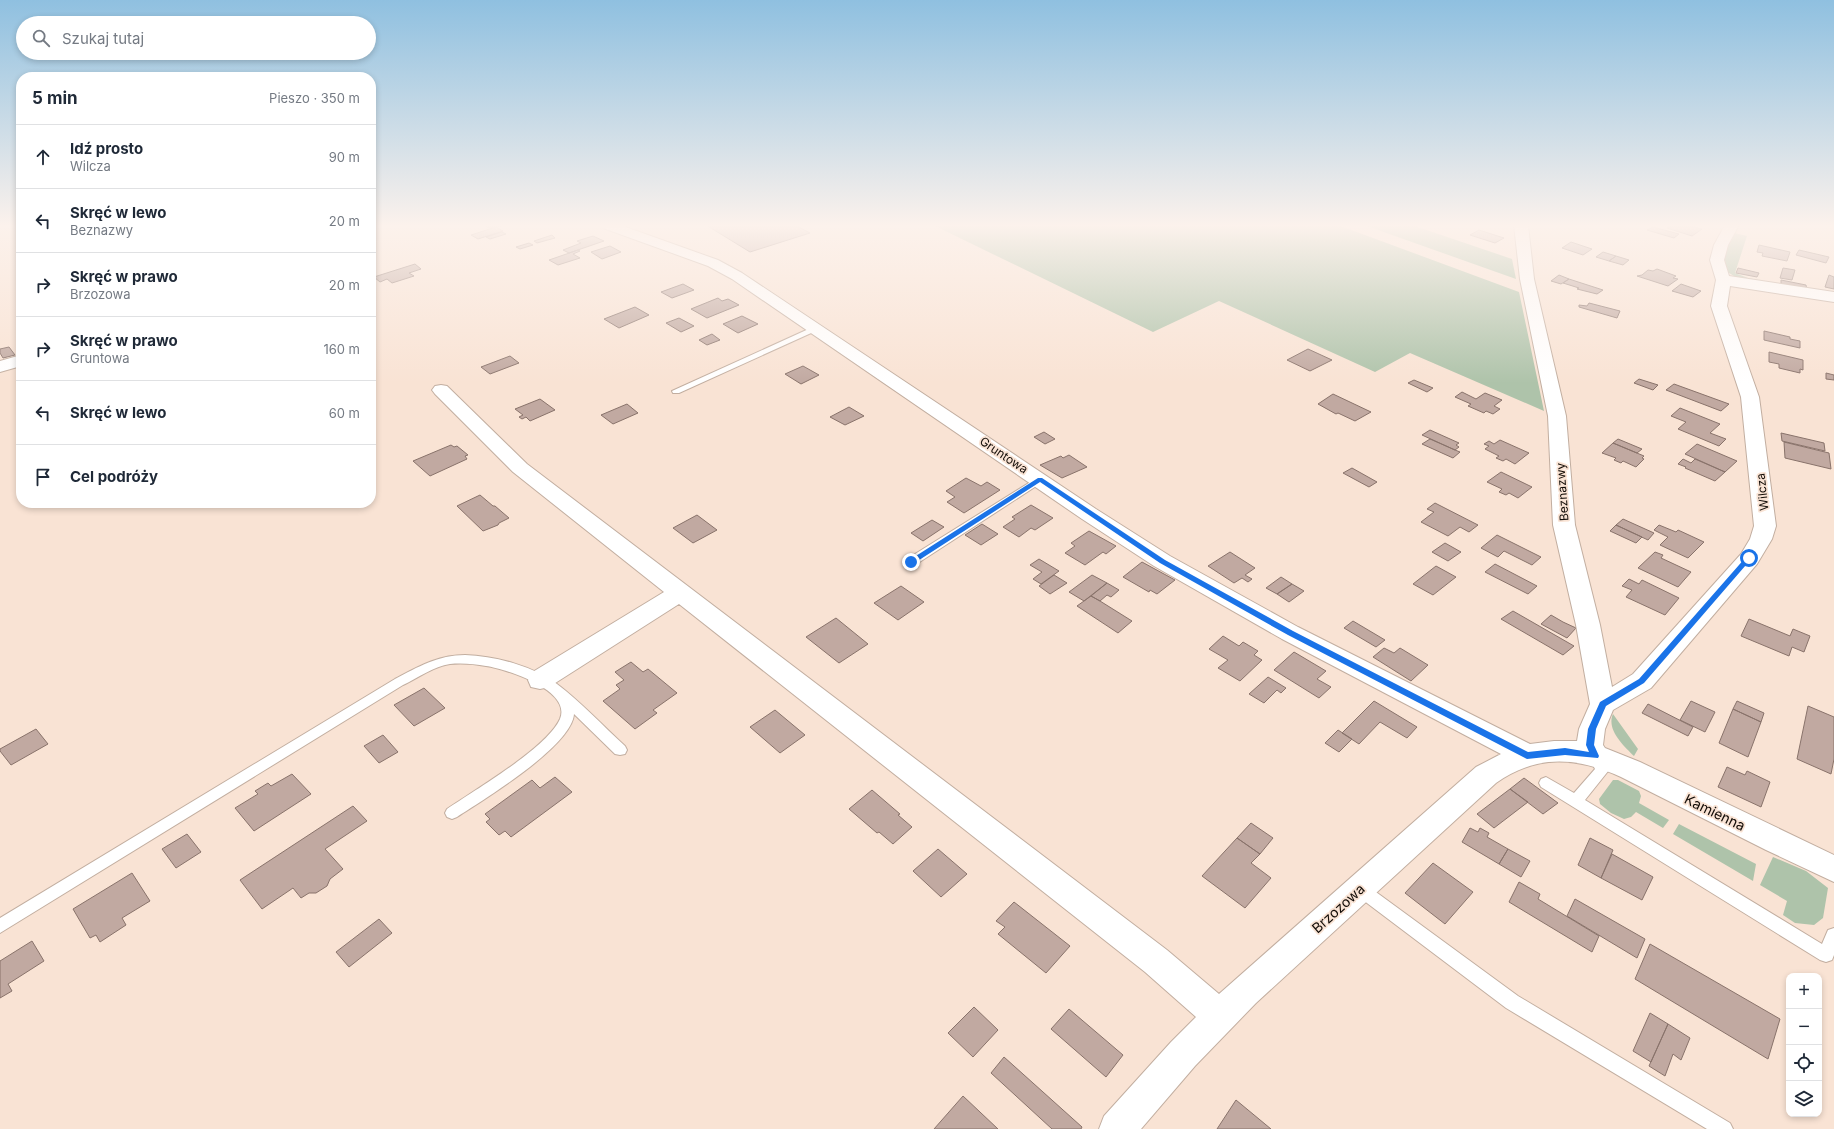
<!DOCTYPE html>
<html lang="pl">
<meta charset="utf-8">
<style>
body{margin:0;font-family:Inter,sans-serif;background:#f6f6f7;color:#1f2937}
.controls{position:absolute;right:12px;bottom:12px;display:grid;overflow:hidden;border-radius:8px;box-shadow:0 2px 6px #0003}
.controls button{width:36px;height:36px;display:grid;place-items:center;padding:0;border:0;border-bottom:1px solid #e0e1e3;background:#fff;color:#1f2937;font:20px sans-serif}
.stop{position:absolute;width:12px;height:12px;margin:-9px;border:3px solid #1a73e8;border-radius:50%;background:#fff}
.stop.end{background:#1a73e8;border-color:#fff;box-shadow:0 1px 4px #0008}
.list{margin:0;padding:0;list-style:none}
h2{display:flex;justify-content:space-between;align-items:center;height:52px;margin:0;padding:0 16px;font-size:17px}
h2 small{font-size:13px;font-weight:400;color:#747a83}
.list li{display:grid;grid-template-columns:26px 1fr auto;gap:12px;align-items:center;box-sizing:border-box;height:64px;padding:0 16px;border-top:1px solid #e0e1e3}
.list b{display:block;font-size:15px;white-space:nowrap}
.list p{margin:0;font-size:13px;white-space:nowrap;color:#747a83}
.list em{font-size:13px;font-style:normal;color:#747a83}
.icon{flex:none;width:22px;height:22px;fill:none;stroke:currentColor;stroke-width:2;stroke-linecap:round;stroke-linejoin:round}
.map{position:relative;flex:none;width:1834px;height:1129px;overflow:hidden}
.search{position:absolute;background:#fff;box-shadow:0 2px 6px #0003;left:16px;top:16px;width:360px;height:44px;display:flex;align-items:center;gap:10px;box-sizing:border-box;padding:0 14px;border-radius:22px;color:#747a83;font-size:15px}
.panel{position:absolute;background:#fff;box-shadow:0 2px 6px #0003;left:16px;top:72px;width:360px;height:436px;border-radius:16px}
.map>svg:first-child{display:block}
</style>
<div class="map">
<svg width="1834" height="1129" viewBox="0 0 1834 1129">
<rect width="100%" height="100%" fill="#f9e3d4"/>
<path fill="#aec3aa" d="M933,225H1338L1519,292L1544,411L1410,353L1375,372L1219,301L1153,332Z
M1364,225H1412L1512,259L1516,279Z
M1736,225H1739L1734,233L1747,236L1735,273L1748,278L1782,285L1739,279L1724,270L1722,261L1734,226Z
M1613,714L1638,749L1634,756C1624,746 1606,730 1613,714Z
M1613,780H1618L1639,791L1641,796L1639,803L1669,820L1663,828L1636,812L1631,817L1624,819L1611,813L1600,804L1599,799Z
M1679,824L1756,864L1753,881L1673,834Z
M1773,857L1806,871L1828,888L1823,918L1814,925L1795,923L1783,915L1787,901L1760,885Z"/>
<path fill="#c1a9a1" stroke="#89736b" d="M484,225H504L491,229Z
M706,225H795L810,233L750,252Z
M1673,225H1686L1702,229L1692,236L1667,228Z
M496,227L503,231L478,239L471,235Z
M1653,227L1679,234L1674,238L1647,230Z
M1479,230L1504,238L1495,243L1470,235Z
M502,232L506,234L490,239L486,237Z
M552,235L555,238L537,243L534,241Z
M593,236L604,241L569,253L563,250L581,243L577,241Z
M1571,242L1592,249L1583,255L1562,248Z
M529,243L533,245L520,249L516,247Z
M1759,245L1790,252L1787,261L1762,256L1763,253L1757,252Z
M610,246L621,252L602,259L591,252Z
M578,250L580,251L573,254L580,258L558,265L549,260Z
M1799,250L1829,257L1826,263L1796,255Z
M1603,252L1616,256L1609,261L1596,257Z
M1616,256L1629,260L1623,265L1609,261Z
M415,264L421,269L409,273L414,276L392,283L387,279L380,282L374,277Z
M1738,268L1759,273L1757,277L1736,273Z
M1783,268L1795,270L1792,280L1780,278Z
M1657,269L1676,276L1673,278L1678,279L1668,286L1637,276L1642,275L1648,270L1653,271Z
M1559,275L1569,279L1561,284L1551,281Z
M1829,275L1834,277V289L1825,287Z
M1569,279L1603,290L1597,294L1577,289L1579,288L1563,283Z
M1781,280L1806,285L1807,290L1781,285Z
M683,284L694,290L672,298L661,292Z
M1681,284L1701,291L1693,297L1672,291Z
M718,298L722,301L728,299L739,305L707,318L691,309Z
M1589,303L1620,311L1617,318L1579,307V305L1587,306Z
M635,307L649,315L619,328L604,319Z
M742,316L758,324L738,333L723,324Z
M679,318L694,326L681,332L666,323Z
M1764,331L1790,337V339L1800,341V348L1764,340Z
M712,334L720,340L707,345L699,340Z
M9,347L15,355L3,358L0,353V349Z
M1308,349L1332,360L1310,371L1287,360Z
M1769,352L1803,360V370L1800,369V373L1779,368V364L1769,362Z
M510,356L519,363L490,374L481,367Z
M803,366L819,375L801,384L785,374Z
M1826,373L1834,375V380L1826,379Z
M1639,379L1658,385L1653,390L1634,383Z
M1414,380L1433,388L1427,392L1408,383Z
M1674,384L1729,404L1721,411L1666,390Z
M1462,392L1476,399L1485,393L1502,400L1494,406L1500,409L1493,414L1486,411L1484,413L1468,406L1471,404L1455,397Z
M1333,394L1371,412L1355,421L1338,413L1336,414L1318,404Z
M540,399L555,410L530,421L526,417L522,419L519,417L523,415L515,409Z
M627,404L638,413L613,424L601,415Z
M849,407L864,416L845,425L830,417Z
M1680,408L1720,424L1710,433L1726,439L1719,446L1678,429L1686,422L1671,416Z
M1430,430L1459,443L1456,445L1459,447L1455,450L1422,435Z
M1044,432L1055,439L1045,444L1034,437Z
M1781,433L1824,443L1825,451L1782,441Z
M1430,439L1455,450L1460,452L1453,458L1422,444Z
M1618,439L1642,449L1637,453L1613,443Z
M1500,440L1529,453L1515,464L1506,459L1503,461L1496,458L1499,456L1485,449L1489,446L1484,444L1489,441L1494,444Z
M1784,442L1829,453L1831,469L1785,458Z
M1613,443L1644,456L1642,458L1644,459L1636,467L1623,461L1621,463L1614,460L1616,458L1602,453Z
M1697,444L1737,461L1725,472L1685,454Z
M451,445L454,447L457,446L468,455L465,456L467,459L430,476L413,461Z
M1069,455L1087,467L1062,478L1040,465L1061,456L1063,458Z
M1683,459L1691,463L1695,459L1725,472L1715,481L1685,468L1686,467L1678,464Z
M1352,468L1377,482L1369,487L1343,473Z
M1501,472L1532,487L1518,498L1509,493L1506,495L1499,492L1502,489L1487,482Z
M966,478L981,486L987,482L1000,490L964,513L947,502L955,497L946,491Z
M480,495L493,506H495L509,518L499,523L498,525L483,531L457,506Z
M1435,503L1478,525L1469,532L1460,527L1448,536L1421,522L1434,512L1427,509Z
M1031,505L1053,518L1035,530L1031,528L1019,537L1003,527L1015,519L1012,517Z
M697,515L717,530L693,543L673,528Z
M1623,519L1654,533L1648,540L1616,525Z
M932,520L944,527L923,541L911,533Z
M982,524L998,534L981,545L965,535Z
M1616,525L1642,537L1636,543L1610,531Z
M1659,525L1676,532L1678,530L1704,542L1688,558L1660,545L1668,537L1654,530Z
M1089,531L1116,546L1106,554L1103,552L1085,565L1065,553L1075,546L1071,543Z
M1497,535L1541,557L1532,565L1504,551L1498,557L1481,548Z
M1445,543L1461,552L1448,561L1432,552Z
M1230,552L1255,568L1245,575L1252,579L1248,582L1242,578L1234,583L1208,566Z
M1655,552L1663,555L1661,558L1691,572L1678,587L1638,568Z
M1039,559L1059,571L1041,584L1033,579L1042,572L1030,565Z
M1142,562L1175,580L1157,594L1150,590L1149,592L1123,577Z
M1495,564L1537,586L1528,594L1485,572Z
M1436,566L1456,577L1433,595L1413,584Z
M1054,575L1067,583L1050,594L1039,586Z
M1092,575L1107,583L1084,601L1069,592Z
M1281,577L1292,584L1277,594L1266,588Z
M1629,579L1639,584L1642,580L1679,598L1665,615L1626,597L1632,590L1622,586Z
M1107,583L1119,590L1111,597L1107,595L1100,601L1091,596Z
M1292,584L1304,591L1289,602L1277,594Z
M901,586L924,602L898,620L874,603Z
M1091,596L1100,601L1132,621L1118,633L1077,606Z
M1513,611L1574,646L1563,655L1501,619Z
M1551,615L1563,622L1576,628L1567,638L1541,624Z
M836,618L868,644L839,663L806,637Z
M1749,619L1790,636L1793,629L1810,636L1804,652L1792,647L1789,656L1741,636Z
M1353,621L1385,640L1376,647L1344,628Z
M1223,636L1239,646L1243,642L1258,651L1254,655L1262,660L1240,681L1218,668L1228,660L1209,649Z
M1384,648L1394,653L1400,648L1428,665L1411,681L1373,657Z
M1294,652L1326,671L1317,679L1331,687L1319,698L1274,670Z
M631,662L643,672L648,669L677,693L653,710L657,713L635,729L603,701L620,689L616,685L624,680L615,672Z
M1268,677L1286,688L1281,693L1277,690L1264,703L1249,694Z
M424,688L445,708L414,726L394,705Z
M1374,701L1417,727L1407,738L1380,722L1359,744L1342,733Z
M1691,701L1715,712L1705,732L1680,720Z
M1737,701L1764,713L1761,722L1733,709Z
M1648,704L1693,727L1688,736L1642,713Z
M1808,706L1834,717V759L1831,774L1797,759Z
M1733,709L1761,722L1748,757L1719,743Z
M775,710L805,735L780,753L750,727Z
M36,729L48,744L11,765L0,751V749Z
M1338,730L1352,739L1339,752L1325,743Z
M383,735L398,752L379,763L364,746Z
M1727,767L1745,775L1747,771L1770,782L1761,807L1718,787Z
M292,774L311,794L254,831L235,808L258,794L255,791L268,783L271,786Z
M555,777L572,792L511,837L505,831L499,835L486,822L490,819L485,814L532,780L540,788Z
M1524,778L1558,803L1543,814L1510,789Z
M1510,789L1528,802L1494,828L1477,814Z
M872,790L900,814L898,815L912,827L893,844L879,832L877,833L849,809Z
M353,806L367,821L325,849L343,869L330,879L327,886L316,893H309L301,898L293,888L262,909L240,880Z
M1251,823L1273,838L1260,854L1237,838Z
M1470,828L1478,832L1480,828L1489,833L1487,837L1508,849L1499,864L1462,842Z
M187,834L201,852L176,868L162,849Z
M1237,838L1260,854L1251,863L1271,878L1245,908L1202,876Z
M1590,838L1613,850L1601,878L1578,865Z
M938,849L967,874L941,897L913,871Z
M1508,849L1530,861L1521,877L1499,864Z
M1612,854L1653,877L1642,900L1601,878Z
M1433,863L1473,892L1445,924L1405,893Z
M132,873L150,901L122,918L126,925L100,942L96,935L90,938L73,909Z
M1519,882L1540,894L1538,899L1599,936L1592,952L1509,902Z
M1575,899L1645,939L1637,958L1567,916Z
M1014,902L1070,946L1046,973L998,934L1005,927L996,921Z
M379,919L392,933L349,967L336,952Z
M32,941L44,961L8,984L12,991L0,998V961Z
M1650,944L1780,1019L1768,1059L1635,979Z
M974,1007L998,1030L973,1057L948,1033Z
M1069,1009L1123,1055L1106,1077L1051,1029Z
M1650,1013L1668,1024L1651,1062L1633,1051Z
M1668,1024L1690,1038L1681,1060L1673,1054L1665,1076L1649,1066Z
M1004,1057L1082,1127L1081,1129H1052L991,1073Z
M963,1096L998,1129H934Z
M1236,1100L1271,1129H1217Z"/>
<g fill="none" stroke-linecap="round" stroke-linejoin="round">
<defs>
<path id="service" d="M813,327H819L820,329L679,393H673L672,391Z
M1040,476L1044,477L1045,479L1044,481L915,565H907L906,562L907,559Z
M465,655C496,656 532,666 557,684C581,702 603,726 625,746L627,750L625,754L620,755L615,754L574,714C572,746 483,800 457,817L452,819L447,817L445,813L447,809C475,790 547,748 560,719C572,690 506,669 486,666C475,664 462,663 450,664C434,666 418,678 403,685L0,933V918L395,679C418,667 438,655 465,655Z
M1596,752L1601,753L1609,770L1585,800L1822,944L1828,930L1834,928V955L1832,960L1826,962L1820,960L1541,787L1539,783L1541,779L1546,777L1574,793L1595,769L1589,757L1591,753Z
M1360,882L1365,884L1518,996L1730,1123L1733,1129H1707L1506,1008L1355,894L1352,889L1355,884Z"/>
<path id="minor" d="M601,225H620L718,260L742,273L1096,509L1170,556L1298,627L1530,744L1554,741H1577L1579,729L1590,704L1576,625L1553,525L1548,416L1520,279L1514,225H1528L1534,279L1566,416L1575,525L1600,625L1612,687L1633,674L1741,554L1750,539L1754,526L1741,397L1711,306L1716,280L1710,260L1714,245L1725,225H1739L1728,245L1724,260L1729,276L1834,292V302L1730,286L1727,306L1759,397L1776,526L1772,539L1757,564L1651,688L1613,710L1605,729L1603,745L1605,748L1640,762L1834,855V882L1766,850L1621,777C1577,757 1537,754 1496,783L1256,1003L1195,1066L1141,1129H1099L1104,1116L1171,1042L1196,1017L1145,972L679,604L549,687L540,689L531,687L528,680L531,673L664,592L513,472L435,394L432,390L435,386L441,385L447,386L527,464L1167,950L1219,994L1476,767L1501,754L1282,639L1154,566L1082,519L732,279L708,266L603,228Z
M21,355V366L0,372V361Z"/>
</defs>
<use href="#service" stroke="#c2aea0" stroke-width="2"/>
<use href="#minor" stroke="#c2aea0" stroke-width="2"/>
<use href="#service" fill="#fff" fill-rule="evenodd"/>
<use href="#minor" fill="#fff" fill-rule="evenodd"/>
</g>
<linearGradient id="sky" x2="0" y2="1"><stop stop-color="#8fc0e0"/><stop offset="0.59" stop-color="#fcf2ec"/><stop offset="1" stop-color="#fcf2ec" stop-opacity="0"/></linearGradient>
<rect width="1834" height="383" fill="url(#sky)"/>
<path fill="#1a73e8" d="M1038,478H1042L1165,560L1293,631L1528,752L1565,748L1589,752L1586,745L1588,729L1600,702L1639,679L1746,557L1752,558L1644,683L1606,706L1596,729L1594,745L1599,756L1598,758L1565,755L1527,759L1288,635L1160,563L1040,482L913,564H908V561Z"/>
<g text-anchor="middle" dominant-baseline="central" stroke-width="3.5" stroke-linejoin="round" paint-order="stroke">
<g font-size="12" fill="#120c07" stroke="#f9e3d4">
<text transform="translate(1004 455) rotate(34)">Gruntowa</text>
<text transform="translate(1562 492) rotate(-94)">Beznazwy</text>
<text transform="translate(1762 492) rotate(-96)">Wilcza</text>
</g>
<g font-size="14" fill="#120c07" stroke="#f9e3d4">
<text transform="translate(1715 812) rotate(26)">Kamienna</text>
<text transform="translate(1338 908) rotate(-42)">Brzozowa</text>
</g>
</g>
</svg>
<div class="controls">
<button>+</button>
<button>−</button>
<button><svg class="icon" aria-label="locate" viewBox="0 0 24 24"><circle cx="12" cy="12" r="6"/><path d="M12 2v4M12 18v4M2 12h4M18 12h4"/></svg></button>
<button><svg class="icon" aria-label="layers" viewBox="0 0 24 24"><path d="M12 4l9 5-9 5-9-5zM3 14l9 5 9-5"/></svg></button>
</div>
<div class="stop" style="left:1749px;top:558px"></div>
<div class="stop end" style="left:911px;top:562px"></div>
<div class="search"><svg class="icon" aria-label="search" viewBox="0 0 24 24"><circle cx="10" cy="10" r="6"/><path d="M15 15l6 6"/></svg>Szukaj tutaj</div>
<section class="panel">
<h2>5 min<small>Pieszo · 350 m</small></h2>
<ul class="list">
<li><svg class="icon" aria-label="ahead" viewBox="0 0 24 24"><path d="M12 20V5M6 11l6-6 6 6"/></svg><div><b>Idź prosto</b><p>Wilcza</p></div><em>90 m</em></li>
<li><svg class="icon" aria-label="left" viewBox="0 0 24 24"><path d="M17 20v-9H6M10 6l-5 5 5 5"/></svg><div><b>Skręć w lewo</b><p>Beznazwy</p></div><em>20 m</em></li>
<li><svg class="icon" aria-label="right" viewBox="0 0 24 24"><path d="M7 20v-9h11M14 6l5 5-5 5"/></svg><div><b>Skręć w prawo</b><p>Brzozowa</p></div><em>20 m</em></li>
<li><svg class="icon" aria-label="right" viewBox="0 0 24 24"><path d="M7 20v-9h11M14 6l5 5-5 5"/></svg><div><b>Skręć w prawo</b><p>Gruntowa</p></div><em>160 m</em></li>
<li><svg class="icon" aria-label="left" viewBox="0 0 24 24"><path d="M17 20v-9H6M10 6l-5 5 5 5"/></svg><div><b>Skręć w lewo</b></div><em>60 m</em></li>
<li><svg class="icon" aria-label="arrive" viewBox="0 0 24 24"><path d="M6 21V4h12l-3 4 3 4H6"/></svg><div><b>Cel podróży</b></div></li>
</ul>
</section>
</div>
